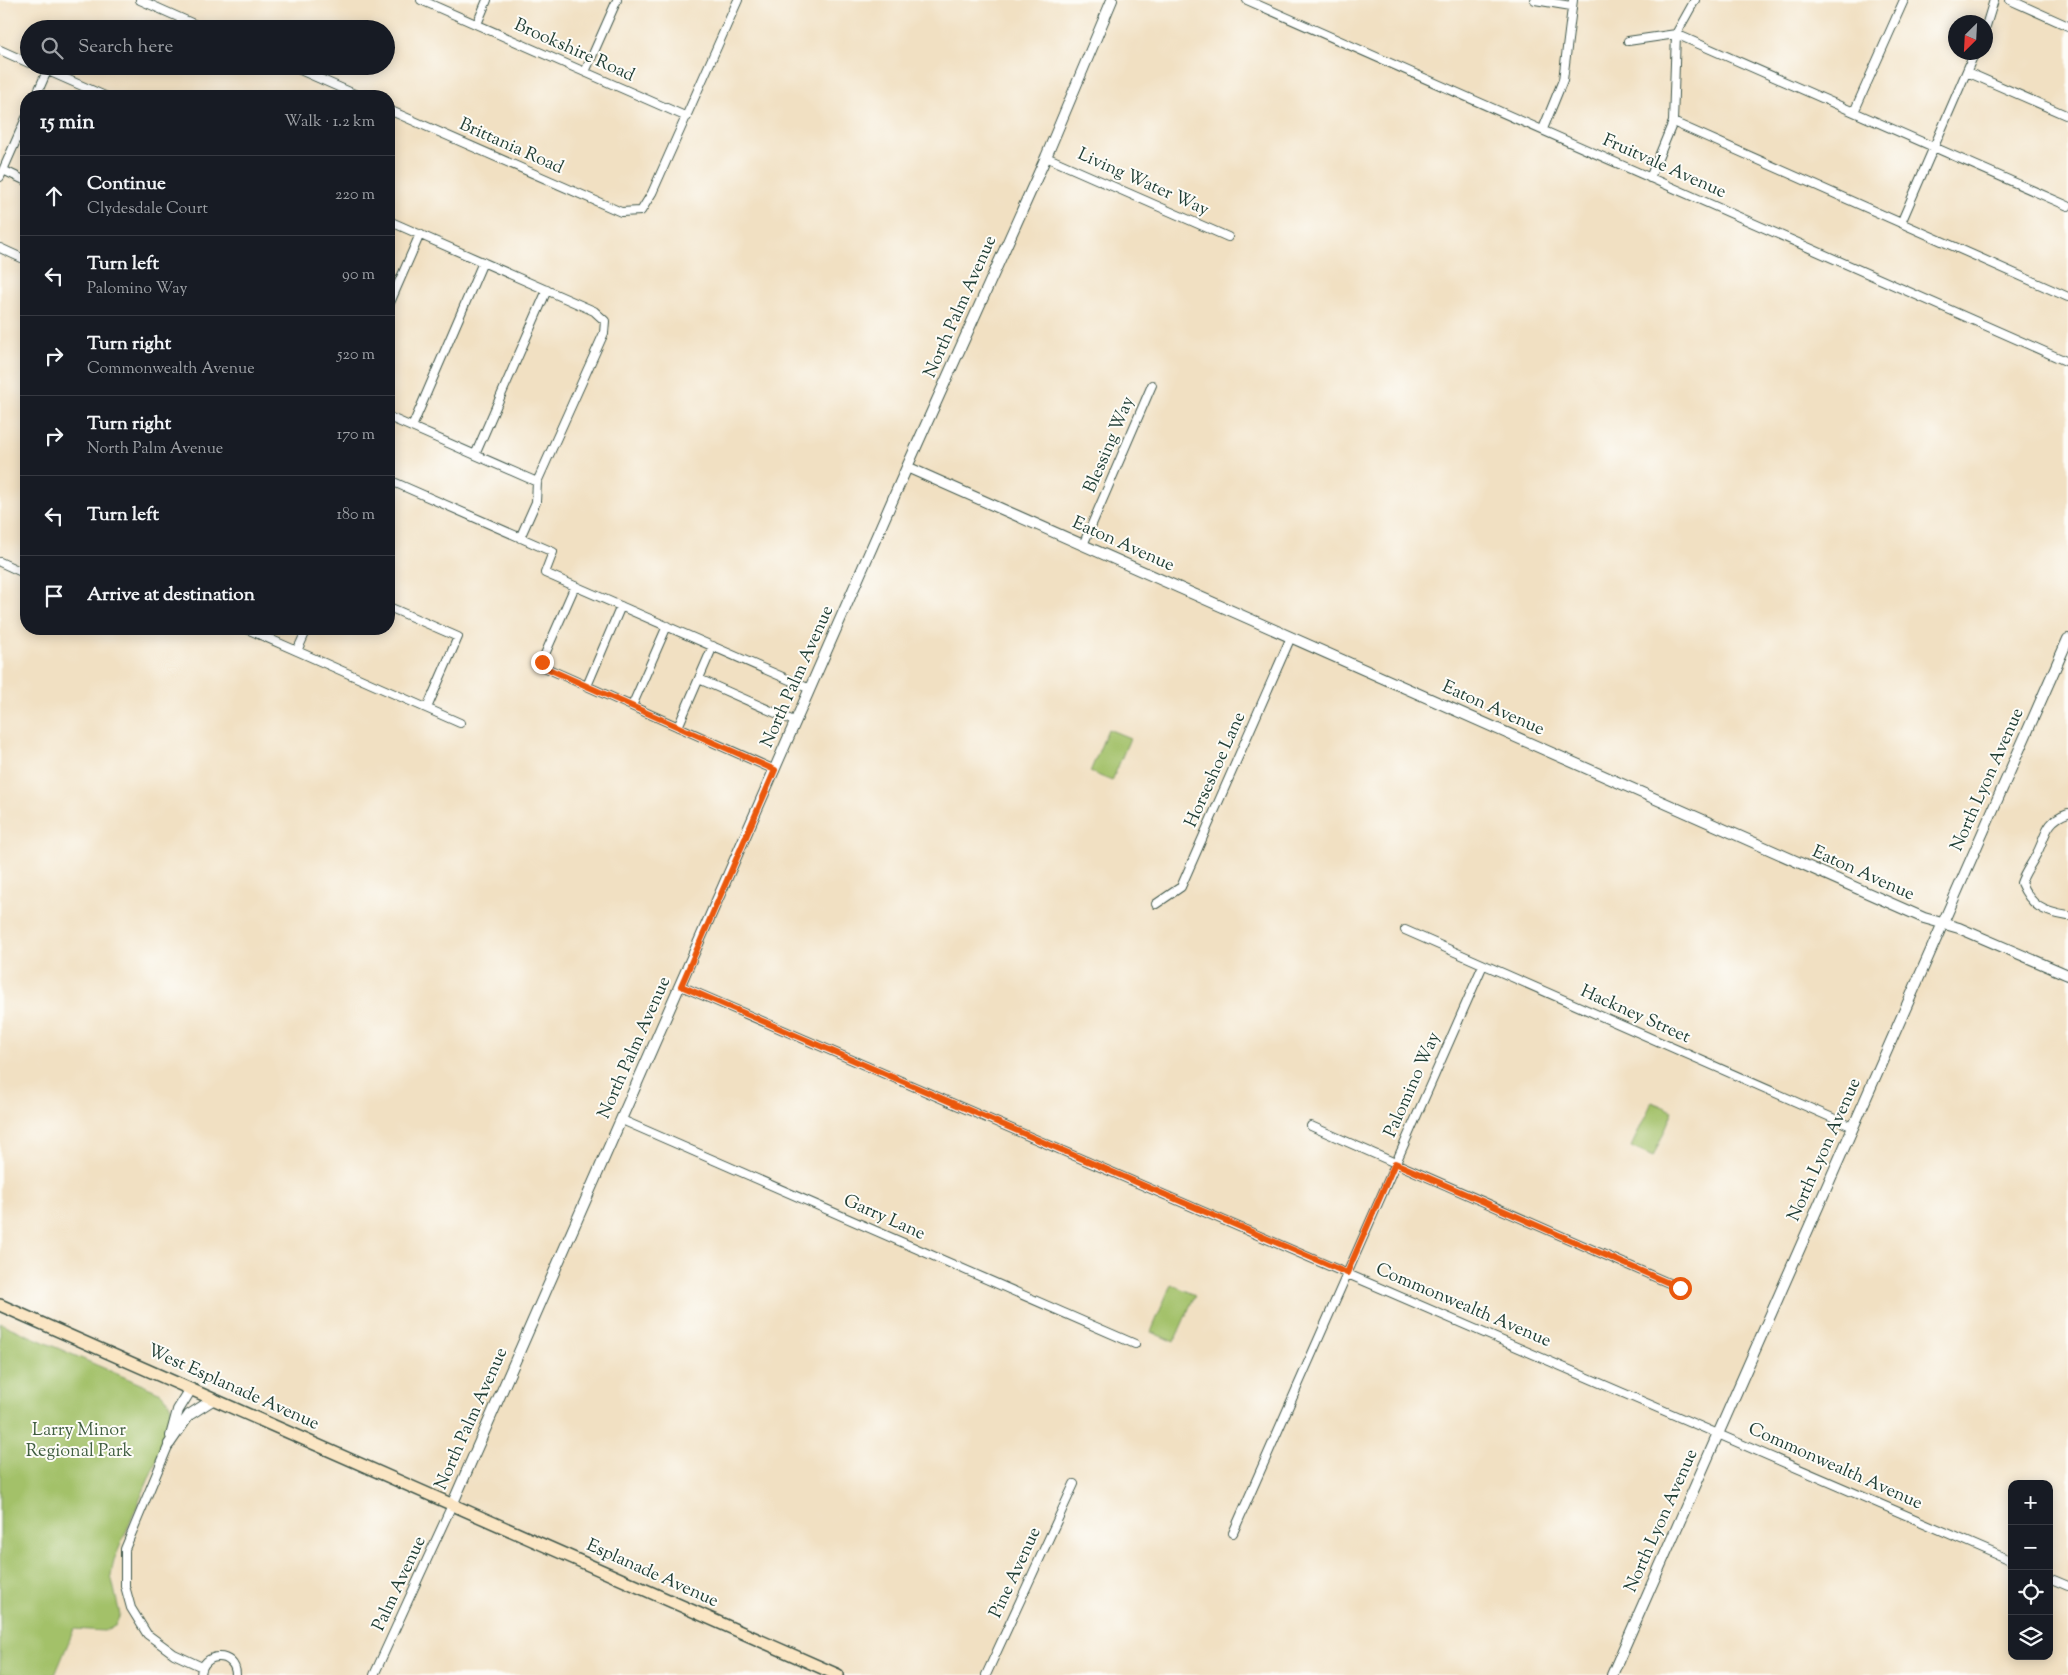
<!DOCTYPE html>
<meta charset="utf-8">
<style>
body{margin:0;font-family:"Sorts Mill Goudy",serif;background:#242831;color:#f1f3f6}
.controls{position:absolute;right:15px;bottom:15px;display:grid;overflow:hidden;border-radius:10px;box-shadow:0 2px 12px #0003}
.controls button{width:45px;height:45px;display:grid;place-items:center;padding:0;border:0;border-bottom:1px solid #363941;background:#171b24;color:#f1f3f6;font:25px sans-serif}
.compass{position:absolute;left:1948px;top:15px;width:45px;height:45px;border-radius:50%;background:#171b24;box-shadow:0 2px 12px #0003;rotate:204deg}
.stop{position:absolute;width:15px;height:15px;margin:-11px;border:4px solid #ea580c;border-radius:50%;background:#fff}
.stop.end{background:#ea580c;border-color:#fff;box-shadow:0 1px 5px #0008}
.list{margin:0;padding:0;list-style:none}
h2{display:flex;justify-content:space-between;align-items:center;height:65px;margin:0;padding:0 20px;font-size:21px}
h2 small{font-size:16px;font-weight:400;color:#9ea1a6}
.list li{display:grid;grid-template-columns:32px 1fr auto;gap:15px;align-items:center;box-sizing:border-box;height:80px;padding:0 20px;border-top:1px solid #363941}
.list b{display:block;font-size:19px;white-space:nowrap}
.list p{margin:0;font-size:16px;white-space:nowrap;color:#9ea1a6}
.list em{font-size:16px;font-style:normal;color:#9ea1a6}
.icon{flex:none;width:28px;height:28px;fill:none;stroke:currentColor;stroke-width:2;stroke-linecap:round;stroke-linejoin:round}
.map{position:relative;flex:none;width:2068px;height:1675px;overflow:hidden}
.search{position:absolute;background:#171b24;box-shadow:0 2px 12px #0003;left:20px;top:20px;width:375px;height:55px;display:flex;align-items:center;gap:12px;box-sizing:border-box;padding:0 18px;border-radius:28px;color:#9ea1a6;font-size:19px}
.panel{position:absolute;background:#171b24;box-shadow:0 2px 12px #0003;left:20px;top:90px;width:375px;height:545px;border-radius:20px}
.map>svg:first-child{display:block}
</style>
<div class="map">
<svg width="2068" height="1675" viewBox="0 0 2068 1675">
<rect width="100%" height="100%" fill="#fdfcf7"/>
<filter id="ink" filterUnits="userSpaceOnUse"><feTurbulence type="fractalNoise" baseFrequency=".02" numOctaves="2"/><feDisplacementMap in="SourceGraphic" scale="10" xChannelSelector="R" yChannelSelector="G"/><feConvolveMatrix kernelMatrix="1 2 1 2 8 2 1 2 1" color-interpolation-filters="sRGB"/></filter>
<filter id="wash" filterUnits="userSpaceOnUse"><feTurbulence type="fractalNoise" baseFrequency=".0096" numOctaves="4" result="noise"/><feDisplacementMap in="SourceGraphic" scale="20" xChannelSelector="R" yChannelSelector="G"/><feGaussianBlur stdDeviation="1.12" result="paint"/><feColorMatrix in="noise" values="0 0 0 0 0 0 0 0 0 0 0 0 0 0 0 0 0 1.4 0 .05"/><feComposite in="paint" operator="in"/></filter>
<g filter="url(#wash)">
<rect width="100%" height="100%" fill="#f1e0c2"/>
<path fill="#a3c169" stroke="#617f4e" d="M1108,729L1130,738L1112,781L1090,772Z
M1652,1102L1673,1111L1653,1157L1631,1147Z
M1171,1284L1195,1295L1174,1342L1151,1332Z
M0,1323L161,1393C171,1403 172,1408 173,1422L114,1560L111,1575L120,1615L115,1626L104,1631L74,1629L55,1675H0Z"/>
</g>
<g filter="url(#ink)">
<g fill="none" stroke-linecap="round" stroke-linejoin="round">
<defs>
<path id="minor" d="M140,0L205,29
M421,0L687,117
M1247,0L2068,362
M1535,0L1571,6
M2010,0L2068,26
M477,24L487,0
M1986,26L1994,0
M1628,41L1676,34L2068,206
M0,50L29,63
M37,66L105,96
M291,66L359,96
M585,72L617,0
M1967,72L2068,116
M36,96L47,71
M389,110L621,212L641,211L652,193L738,0
M1854,112L1904,0
M1673,122L2068,297
M1543,129L1563,80L1573,0
M1046,157L1228,237
M3,170L26,181
M0,177L26,118
M1650,178L1673,122L1676,34L1695,0
M389,221L594,311L605,321L604,333L537,482L389,417
M1901,223L1975,52
M0,248L26,260
M389,305L420,234
M412,427L483,262
M475,455L547,290
M389,480L553,552L545,573L810,689
M520,538L536,502L537,482
M1083,545L1152,385
M0,562L26,574
M575,586L542,661L544,667L775,770
M389,607L458,637L427,708
M247,629L297,651L307,629
M297,651L460,723
M699,679L796,722
M587,686L621,606
M632,706L667,626
M678,727L713,646
M2068,813C2044,821 2046,838 2036,855C2031,865 2025,872 2021,883C2031,906 2043,912 2068,916
M1156,904L1181,887L1291,637
M1405,930L1853,1127
M681,986L2012,1561
M622,1120L1135,1344
M1311,1126L1680,1288
M169,1444L125,1549V1586L131,1608L147,1634L174,1654L202,1667
M1233,1533L1483,965
M2049,1578L2068,1586
M201,1675C202,1651 236,1651 236,1675
M374,1675L452,1505
M986,1675L1074,1484"/>
<path id="tertiary" d="M907,467L1924,918L1959,928L2068,975
M171,1436L178,1410L191,1389
M169,1444L189,1415L214,1399
M452,1505L907,467L1046,157L1112,0
M1612,1675L2068,639"/>
<path id="secondary" d="M0,1305L838,1675"/>
</defs>
<use href="#minor" stroke="#3e5549" stroke-width="10"/>
<use href="#tertiary" stroke="#3e5549" stroke-width="12"/>
<use href="#secondary" stroke="#3e5549" stroke-width="14"/>
<use href="#minor" stroke="#fff" stroke-width="8"/>
<use href="#tertiary" stroke="#fff" stroke-width="10"/>
<use href="#secondary" stroke="#fbe6c4" stroke-width="11"/>
</g>
</g>
<g fill="none" stroke-linecap="round" stroke-linejoin="round" filter="url(#ink)">
<path stroke="#ea580c" stroke-width="6" d="M542,662L544,667L775,770L681,986L1347,1273L1395,1163L1680,1288"/>
</g>
<g text-anchor="middle" dominant-baseline="central" stroke-width="4" stroke-linejoin="round" paint-order="stroke">
<g font-size="18" fill="#1f3d34" stroke="#fdfcf7">
<text transform="translate(574 51) rotate(24)">Brookshire Road</text>
<text transform="translate(511 147) rotate(24)">Brittania Road</text>
<text transform="translate(1664 167) rotate(24)">Fruitvale Avenue</text>
<text transform="translate(1143 183) rotate(24)">Living Water Way</text>
<text transform="translate(961 307) rotate(-66)">North Palm Avenue</text>
<text transform="translate(1110 445) rotate(-67)">Blessing Way</text>
<text transform="translate(1123 545) rotate(24)">Eaton Avenue</text>
<text transform="translate(798 677) rotate(-66)">North Palm Avenue</text>
<text transform="translate(1493 709) rotate(24)">Eaton Avenue</text>
<text transform="translate(1216 770) rotate(-66)">Horseshoe Lane</text>
<text transform="translate(1988 780) rotate(-66)">North Lyon Avenue</text>
<text transform="translate(1863 874) rotate(24)">Eaton Avenue</text>
<text transform="translate(1635 1015) rotate(24)">Hackney Street</text>
<text transform="translate(635 1048) rotate(-66)">North Palm Avenue</text>
<text transform="translate(1413 1085) rotate(-66)">Palomino Way</text>
<text transform="translate(1825 1150) rotate(-66)">North Lyon Avenue</text>
<text transform="translate(884 1218) rotate(24)">Garry Lane</text>
<text transform="translate(1463 1306) rotate(23)">Commonwealth Avenue</text>
<text transform="translate(233 1388) rotate(24)">West Esplanade Avenue</text>
<text transform="translate(472 1419) rotate(-66)">North Palm Avenue</text>
<text transform="translate(1835 1467) rotate(24)">Commonwealth Avenue</text>
<text transform="translate(1662 1521) rotate(-66)">North Lyon Avenue</text>
<text transform="translate(1016 1573) rotate(-65)">Pine Avenue</text>
<text transform="translate(652 1574) rotate(24)">Esplanade Avenue</text>
<text transform="translate(400 1584) rotate(-65)">Palm Avenue</text>
</g>
<g font-size="18" fill="#405e41" stroke="#fdfcf7">
<text x="79" y="1431">Larry Minor<tspan x="79" dy="21">Regional Park</tspan></text>
</g>
</g>
</svg>
<div class="controls">
<button>+</button>
<button>−</button>
<button><svg class="icon" aria-label="locate" viewBox="0 0 24 24"><circle cx="12" cy="12" r="6"/><path d="M12 2v4M12 18v4M2 12h4M18 12h4"/></svg></button>
<button><svg class="icon" aria-label="layers" viewBox="0 0 24 24"><path d="M12 4l9 5-9 5-9-5zM3 14l9 5 9-5"/></svg></button>
</div>
<svg class="compass" viewBox="-18 -18 36 36"><path d="M0-13l5 13h-10z" fill="#e53935"/><path d="M0 13l5-13h-10z" fill="#9ea1a6"/></svg>
<div class="stop" style="left:1680px;top:1288px"></div>
<div class="stop end" style="left:542px;top:662px"></div>
<div class="search"><svg class="icon" aria-label="search" viewBox="0 0 24 24"><circle cx="10" cy="10" r="6"/><path d="M15 15l6 6"/></svg>Search here</div>
<section class="panel">
<h2>15 min<small>Walk · 1.2 km</small></h2>
<ul class="list">
<li><svg class="icon" aria-label="ahead" viewBox="0 0 24 24"><path d="M12 20V5M6 11l6-6 6 6"/></svg><div><b>Continue</b><p>Clydesdale Court</p></div><em>220 m</em></li>
<li><svg class="icon" aria-label="left" viewBox="0 0 24 24"><path d="M17 20v-9H6M10 6l-5 5 5 5"/></svg><div><b>Turn left</b><p>Palomino Way</p></div><em>90 m</em></li>
<li><svg class="icon" aria-label="right" viewBox="0 0 24 24"><path d="M7 20v-9h11M14 6l5 5-5 5"/></svg><div><b>Turn right</b><p>Commonwealth Avenue</p></div><em>520 m</em></li>
<li><svg class="icon" aria-label="right" viewBox="0 0 24 24"><path d="M7 20v-9h11M14 6l5 5-5 5"/></svg><div><b>Turn right</b><p>North Palm Avenue</p></div><em>170 m</em></li>
<li><svg class="icon" aria-label="left" viewBox="0 0 24 24"><path d="M17 20v-9H6M10 6l-5 5 5 5"/></svg><div><b>Turn left</b></div><em>180 m</em></li>
<li><svg class="icon" aria-label="arrive" viewBox="0 0 24 24"><path d="M6 21V4h12l-3 4 3 4H6"/></svg><div><b>Arrive at destination</b></div></li>
</ul>
</section>
</div>
